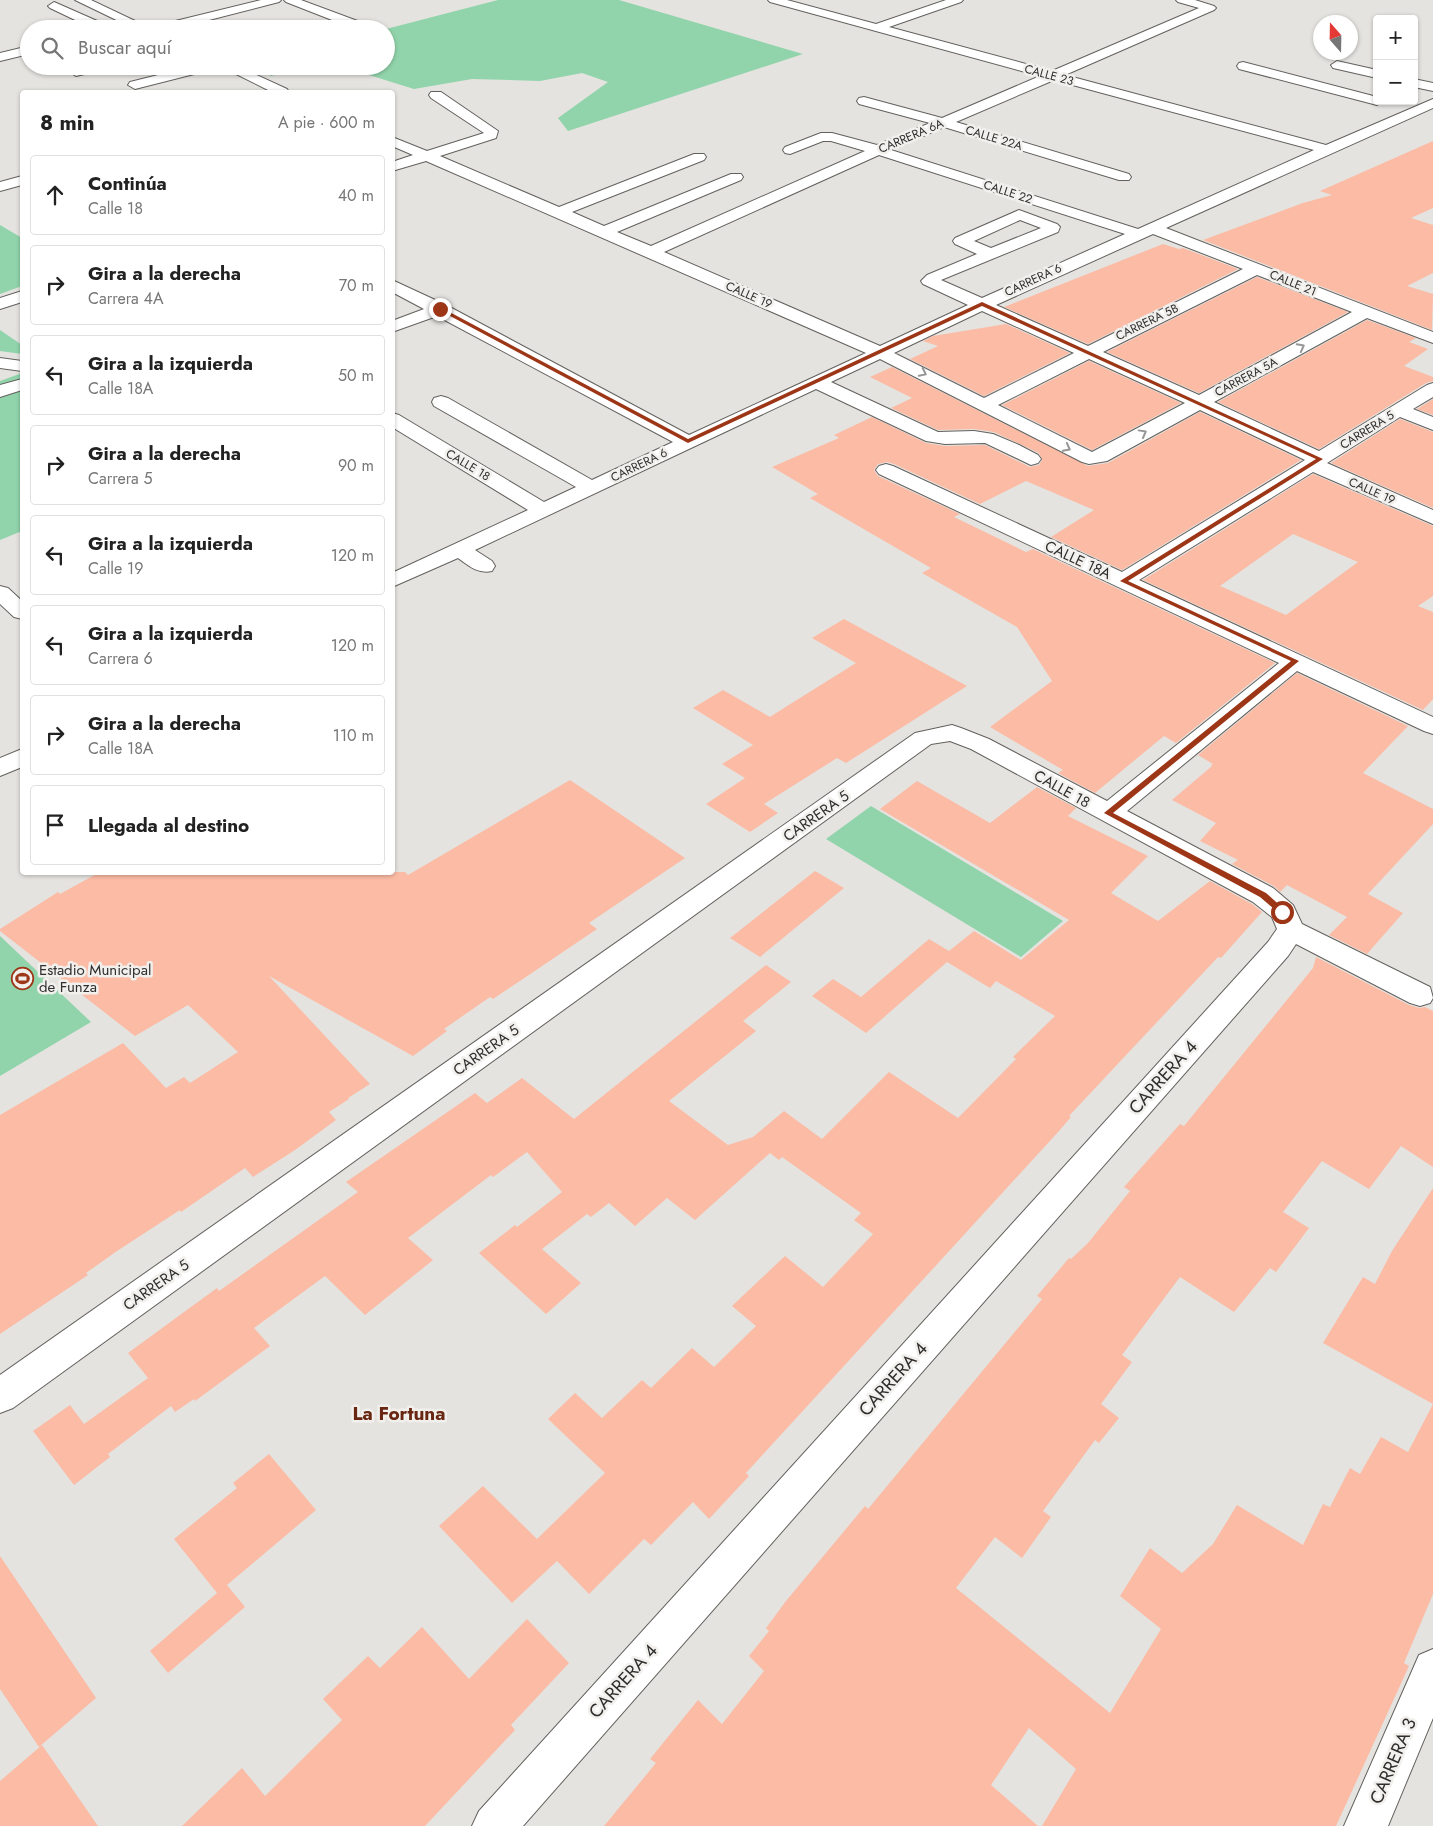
<!DOCTYPE html>
<html lang="es">
<meta charset="utf-8">
<style>
body{margin:0;font-family:Jost,sans-serif;background:#f6f6f6;color:#222}
.controls{position:absolute;right:15px;top:15px;display:grid;overflow:hidden;border-radius:5px;box-shadow:0 1px 4px #0004}
.controls button{width:45px;height:45px;display:grid;place-items:center;padding:0;border:0;border-bottom:1px solid #e0e0e0;background:#fff;color:#222;font:25px sans-serif}
.compass{position:absolute;left:1313px;top:15px;width:45px;height:45px;border-radius:50%;background:#fff;box-shadow:0 1px 4px #0004;rotate:340deg}
.stop{position:absolute;width:15px;height:15px;margin:-11px;border:4px solid #9d3616;border-radius:50%;background:#fff}
.stop.end{background:#9d3616;border-color:#fff;box-shadow:0 1px 5px #0008}
.list{margin:0;padding:0;list-style:none}
h2{display:flex;justify-content:space-between;align-items:center;height:65px;margin:0;padding:0 20px;font-size:21px}
h2 small{font-size:16px;font-weight:400;color:#767676}
.list li{display:grid;grid-template-columns:32px 1fr auto;gap:15px;align-items:center;box-sizing:border-box;height:80px;margin:0 10px 10px;padding:0 10px;border:1px solid #e0e0e0;border-radius:5px}
.list b{display:block;font-size:19px;white-space:nowrap}
.list p{margin:0;font-size:16px;white-space:nowrap;color:#767676}
.list em{font-size:16px;font-style:normal;color:#767676}
.icon{flex:none;width:28px;height:28px;fill:none;stroke:currentColor;stroke-width:2;stroke-linecap:round;stroke-linejoin:round}
.map{position:relative;flex:none;width:1433px;height:1826px;overflow:hidden}
.search{position:absolute;background:#fff;box-shadow:0 1px 4px #0004;left:20px;top:20px;width:375px;height:55px;display:flex;align-items:center;gap:12px;box-sizing:border-box;padding:0 18px;border-radius:28px;color:#767676;font-size:19px}
.panel{position:absolute;background:#fff;box-shadow:0 1px 4px #0004;left:20px;top:90px;width:375px;height:785px;border-radius:5px}
.map>svg:first-child{display:block}
</style>
<div class="map">
<svg width="1433" height="1826" viewBox="0 0 1433 1826">
<rect width="100%" height="100%" fill="#e5e3df"/>
<path fill="#91d4ab" d="M498,0H619L803,54L568,131L558,118L608,82L582,73L540,81L472,79L414,89L340,66H386V29Z
M254,66H305L271,76Z
M0,225L22,238V286L0,294Z
M0,330L22,345V354L0,351Z
M22,373V531L0,540V381Z
M871,806L1063,921L1021,957L826,839Z
M0,936L91,1022L0,1076Z"/>
<path fill="#fbbba5" fill-rule="evenodd" d="M1433,141V208L1411,218L1433,225V273L1407,286L1433,294L1432,330L1203,240L1303,203L1332,195L1320,191Z
M1163,244L1179,249L1183,248L1238,269L1088,344L1004,307Z
M1257,277L1348,312L1199,393L1107,352Z
M1367,320L1416,338L1409,342L1428,349L1404,366L1433,377V381L1426,383L1319,449L1218,402Z
M1006,324L1070,353L984,396L910,359L938,346L923,341L933,336Z
M1089,361L1181,403L1092,450L1002,405Z
M892,367L1088,466L1108,463L1200,412L1301,460L1122,570L1051,537L1094,510L1026,481L980,504L894,464L887,462L878,464L874,470L878,476L960,514L954,517L1026,552L1033,549L1275,663L1176,743L1164,736L1095,793L1058,773L1063,770L990,727L1052,681L1017,627L922,573L931,568L810,498L818,494L772,467L839,438L834,435L872,417L926,443L945,446L985,445L1030,467L1039,465L1042,460L1039,453L994,432L974,429L938,430L891,408L912,398L870,377Z
M1433,399V415L1417,409Z
M1400,419L1433,432V508L1331,463Z
M1313,474L1433,526V596L1418,606L1433,612V699L1423,710L1143,580ZM1293,534L1358,562L1286,615L1220,586Z
M844,619L967,686L846,763L837,758L764,804L778,813L750,832L706,804L745,778L722,764L753,745L693,708L723,690L770,717L784,708L856,663L812,638Z
M1297,673L1408,726L1363,773L1433,809V824L1368,894L1403,913L1367,954L1329,935L1347,917L1287,885L1280,892L1274,886L1232,864L1238,860L1200,841L1216,823L1172,800L1212,766L1211,765L1213,764L1198,755Z
M570,780L685,858L589,923L597,929L493,999L490,997L444,1029L447,1031L413,1056L269,976L370,1084L348,1098L349,1099L329,1112L336,1120L295,1150L253,1177L245,1168L181,1212L180,1210L117,1251L86,1273L88,1275L0,1334V1115L123,1043L166,1088L184,1077L190,1083L238,1052L188,1005L135,1036L0,931V929L58,892L60,894L100,872H405L408,875Z
M917,781L990,823L1037,787L1076,808L1068,816L1148,856L1111,893L1158,921L1210,881L1252,904L1262,912L1221,958L1218,957L1069,1116L1071,1117L1059,1131L746,1473L749,1476L709,1519L693,1502L651,1545L644,1539L589,1594L557,1561L512,1603L439,1526L483,1486L537,1539L605,1473L548,1419L575,1393L602,1418L642,1380L651,1388L692,1348L714,1367L756,1326L732,1306L785,1256L823,1287L873,1234L854,1220L861,1213L782,1157L779,1160L770,1153L695,1220L667,1198L635,1226L609,1203L591,1217L587,1214L542,1249L581,1283L546,1314L479,1253L515,1225L517,1227L562,1192L527,1152L493,1177L491,1175L408,1238L433,1260L365,1315L325,1276L254,1328L270,1346L195,1401L194,1399L175,1412L171,1406L108,1454L110,1457L74,1485L33,1431L70,1405L84,1424L148,1378L128,1353L217,1288L219,1291L358,1192L346,1182L475,1093L487,1103L522,1078L574,1119L766,965L791,982L743,1021L756,1031L669,1101L728,1145L753,1137L784,1111L822,1139L889,1072L958,1118L1016,1059L1013,1057L1055,1016L996,981L990,988L947,962L866,1033L812,996L833,979L861,997L929,939L949,951L974,931L1021,960L1069,920L880,809Z
M815,871L844,888L760,957L730,938Z
M1316,957L1409,1005L1419,1008L1425,1007L1433,1011V1167L1401,1146L1369,1189L1322,1161L1283,1212L1309,1228L1276,1272L1270,1268L1234,1312L1180,1277L1122,1355L1132,1362L1101,1404L1119,1418L1099,1443L1095,1440L1043,1511L1051,1517L1022,1558L995,1537L956,1588L1110,1713L1161,1629L1120,1596L1150,1548L1182,1573L1213,1544L1237,1505L1303,1545L1323,1504L1330,1507L1350,1468L1360,1474L1381,1437L1408,1452L1433,1404L1323,1343L1363,1277L1375,1284L1392,1251L1433,1188V1594L1404,1663L1409,1666L1336,1826H1042L1076,1769L1029,1728L991,1785L1038,1826H604L656,1763L650,1759L698,1700L722,1724L764,1671L749,1656L769,1631L766,1628L786,1601L865,1506L868,1509L1042,1299L1037,1296L1069,1258L1071,1259L1088,1243L1130,1191L1124,1187L1180,1124L1184,1126L1313,968Z
M269,1454L316,1510L227,1585L245,1607L168,1673L150,1651L217,1593L174,1539L237,1488L233,1483Z
M0,1556L96,1698L39,1747L0,1689Z
M527,1619L569,1663L511,1725L515,1730L425,1826H182L242,1768L265,1796L342,1720L323,1699L368,1656L380,1668L422,1627L469,1679Z
M42,1745L98,1826H0V1781Z"/>
<g fill="none" stroke-linecap="round" stroke-linejoin="round">
<defs>
<path id="minor" d="M75,0H91L152,29H135Z
M261,0H281L279,2L174,29H153L155,26Z
M284,0H301L371,26L373,29H355L286,2Z
M768,0H787L876,24L946,0H963L961,2L889,27L1052,71L1199,8L1178,2L1176,0H1195L1214,6L1216,8L1214,10L1065,75L1326,145L1433,99V108L1166,228L1433,332V343L1367,318L1214,402L1319,451L1427,385L1433,383V397L1413,409L1433,417V430L1400,417L1327,463L1433,510V524L1313,472L1139,580L1433,717V734L1424,731L1297,671L1127,811L1273,888L1293,905L1302,924L1430,987L1433,998L1430,1003L1420,1006L1410,1003L1296,944L1288,956L523,1826H472L479,1811L1268,942L1277,929L1272,917L1253,902L971,749L950,741L931,744L13,1408L0,1413V1375L915,733L952,725L961,728L989,739L1107,801L1279,663L879,474L876,470L879,466L886,464L893,466L1122,572L1305,460L1200,410L1107,461L1089,464L1082,462L880,359L831,382L938,432L974,431L993,434L1019,445L1038,455L1041,459L1038,463L1031,465L985,443L945,444L926,441L816,389L475,550L492,561L495,566L492,571C478,574 469,566 458,558L392,587V573L528,510L392,427V413L399,415L544,502L576,487L434,406L432,402L434,398L441,396L448,398L592,480L673,442L437,316L392,332V321L424,309L392,292V280L446,305L689,435L866,353L426,161L392,171V162L413,155L392,146V137L427,151L484,133L431,98L429,95L431,92H441L498,131L496,138L440,156L559,207L694,154H704L706,157L704,160L572,212L604,226L731,174H741L743,177L741,180L617,232L651,246L865,151L831,141H823L790,154L785,153L783,150L785,147L821,133H832L877,145L930,123L859,104L857,101L859,98L864,97L942,118L1040,76L770,2ZM1054,80L1314,150L1138,229L891,150L944,127L1119,180H1129L1131,177L1129,174L956,122ZM879,155L1125,234L982,298L941,280L1058,232L1060,227L1057,224L1019,210L955,238L953,241L955,244L977,254L927,275L921,281L923,284L968,305L880,346L664,252ZM1020,220L1041,228L991,248L974,241ZM1153,234L1243,269L1088,346L996,305ZM1257,275L1352,312L1199,395L1103,352ZM982,311L1074,353L984,398L894,353ZM1089,359L1185,403L1092,452L998,405Z
M54,2L104,24L106,27L105,29H94L50,8L48,6Z
M29,46V54L0,61V53Z
M1337,61L1377,70V78L1333,68L1331,65Z
M1243,62L1377,97V101H1383L1377,105L1239,69L1237,66L1239,63Z
M84,66H108L106,69L76,76L70,72L71,69Z
M194,66H216L214,69L135,89L128,85L130,82Z
M220,66H237L287,89L289,92H272Z
M1414,79L1433,83V91L1414,87Z
M22,176V185L0,191V182Z
M22,291V302L0,309V298Z
M0,358L22,361V371L0,368Z
M22,379V390L0,397V385Z
M0,586L8,588L22,601V619L14,617L0,604Z
M22,749V767L0,776V758Z
M1433,1649V1718L1388,1826H1344L1419,1655Z"/>
</defs>
<use href="#minor" stroke="#63615e" stroke-width="2"/>
<use href="#minor" fill="#fff" fill-rule="evenodd"/>
</g>
<defs><path id="oneway-chevron" d="M-2-3.5L2.5 0L-2 3.5" fill="none" stroke-width="1.6" stroke-linecap="round" stroke-linejoin="round" transform="scale(1.25)"/></defs>
<g stroke="#979696">
<use href="#oneway-chevron" transform="translate(1301 347) rotate(-28)"/>
<use href="#oneway-chevron" transform="translate(923 373) rotate(26)"/>
<use href="#oneway-chevron" transform="translate(1143 433) rotate(-29)"/>
<use href="#oneway-chevron" transform="translate(1067 448) rotate(28)"/>
</g>
<path fill="#9d3616" d="M982,302L1323,459L1128,581L1299,661L1113,813L1266,893L1285,910V914H1280L1260,897L1104,813L1291,661L1120,581L1316,459L982,306L688,443L437,309L442,308L688,439Z"/>
<defs>
<symbol id="stadium-ring" viewBox="-11 -11 22 22"><circle r="9.5" fill="#f2f0ed" stroke="#9d3616" stroke-width="1.5"/><path d="M0-5a6.5 5 0 1 0 0 10a6.5 5 0 1 0 0-10ZM-3.5-1.8h7v3.6h-7Z" fill="#9d3616"/></symbol>
</defs>
<g fill-rule="evenodd">
<use href="#stadium-ring" x="10" y="966" width="25" height="25"/>
</g>
<g text-anchor="middle" dominant-baseline="central" stroke-width="5" stroke-linejoin="round" paint-order="stroke">
<g font-size="12" fill="#2f2e2d" stroke="#f2f0ed">
<text transform="translate(1049 75) rotate(15)">CALLE 23</text>
<text transform="translate(911 136) rotate(-23)">CARRERA 6A</text>
<text transform="translate(994 138) rotate(17)">CALLE 22A</text>
<text transform="translate(1008 192) rotate(18)">CALLE 22</text>
<text transform="translate(1033 280) rotate(-25)">CARRERA 6</text>
<text transform="translate(1293 283) rotate(22)">CALLE 21</text>
<text transform="translate(749 295) rotate(24)">CALLE 19</text>
<text transform="translate(1147 322) rotate(-26)">CARRERA 5B</text>
<text transform="translate(1246 377) rotate(-28)">CARRERA 5A</text>
<text transform="translate(1367 430) rotate(-32)">CARRERA 5</text>
<text transform="translate(468 465) rotate(31)">CALLE 18</text>
<text transform="translate(639 465) rotate(-26)">CARRERA 6</text>
<text transform="translate(1372 491) rotate(24)">CALLE 19</text>
</g>
<g font-size="15" fill="#2f2e2d" stroke="#f2f0ed">
<text transform="translate(1078 560) rotate(25)">CALLE 18A</text>
<text transform="translate(1062 789) rotate(29)">CALLE 18</text>
<text transform="translate(816 816) rotate(-35)">CARRERA 5</text>
<text transform="translate(486 1050) rotate(-35)">CARRERA 5</text>
<text transform="translate(156 1285) rotate(-35)">CARRERA 5</text>
</g>
<g font-size="15" fill="#2f2e2d" stroke="#f2f0ed" text-anchor="start">
<text x="39" y="970">Estadio Municipal<tspan x="39" dy="17">de Funza</tspan></text>
</g>
<g font-size="18" fill="#2f2e2d" stroke="#f2f0ed">
<text transform="translate(1163 1077) rotate(-48)">CARRERA 4</text>
<text transform="translate(893 1379) rotate(-48)">CARRERA 4</text>
<text transform="translate(623 1681) rotate(-48)">CARRERA 4</text>
<text transform="translate(1393 1761) rotate(-67)">CARRERA 3</text>
</g>
<g font-size="19" font-weight="bold" fill="#682613" stroke="#f2f0ed">
<text x="399" y="1413">La Fortuna</text>
</g>
</g>
</svg>
<div class="controls">
<button>+</button>
<button>−</button>
</div>
<svg class="compass" viewBox="-18 -18 36 36"><path d="M0-13l5 13h-10z" fill="#e53935"/><path d="M0 13l5-13h-10z" fill="#767676"/></svg>
<div class="stop" style="left:1282px;top:912px"></div>
<div class="stop end" style="left:440px;top:309px"></div>
<div class="search"><svg class="icon" aria-label="search" viewBox="0 0 24 24"><circle cx="10" cy="10" r="6"/><path d="M15 15l6 6"/></svg>Buscar aquí</div>
<section class="panel">
<h2>8 min<small>A pie · 600 m</small></h2>
<ul class="list">
<li><svg class="icon" aria-label="ahead" viewBox="0 0 24 24"><path d="M12 20V5M6 11l6-6 6 6"/></svg><div><b>Continúa</b><p>Calle 18</p></div><em>40 m</em></li>
<li><svg class="icon" aria-label="right" viewBox="0 0 24 24"><path d="M7 20v-9h11M14 6l5 5-5 5"/></svg><div><b>Gira a la derecha</b><p>Carrera 4A</p></div><em>70 m</em></li>
<li><svg class="icon" aria-label="left" viewBox="0 0 24 24"><path d="M17 20v-9H6M10 6l-5 5 5 5"/></svg><div><b>Gira a la izquierda</b><p>Calle 18A</p></div><em>50 m</em></li>
<li><svg class="icon" aria-label="right" viewBox="0 0 24 24"><path d="M7 20v-9h11M14 6l5 5-5 5"/></svg><div><b>Gira a la derecha</b><p>Carrera 5</p></div><em>90 m</em></li>
<li><svg class="icon" aria-label="left" viewBox="0 0 24 24"><path d="M17 20v-9H6M10 6l-5 5 5 5"/></svg><div><b>Gira a la izquierda</b><p>Calle 19</p></div><em>120 m</em></li>
<li><svg class="icon" aria-label="left" viewBox="0 0 24 24"><path d="M17 20v-9H6M10 6l-5 5 5 5"/></svg><div><b>Gira a la izquierda</b><p>Carrera 6</p></div><em>120 m</em></li>
<li><svg class="icon" aria-label="right" viewBox="0 0 24 24"><path d="M7 20v-9h11M14 6l5 5-5 5"/></svg><div><b>Gira a la derecha</b><p>Calle 18A</p></div><em>110 m</em></li>
<li><svg class="icon" aria-label="arrive" viewBox="0 0 24 24"><path d="M6 21V4h12l-3 4 3 4H6"/></svg><div><b>Llegada al destino</b></div></li>
</ul>
</section>
</div>
